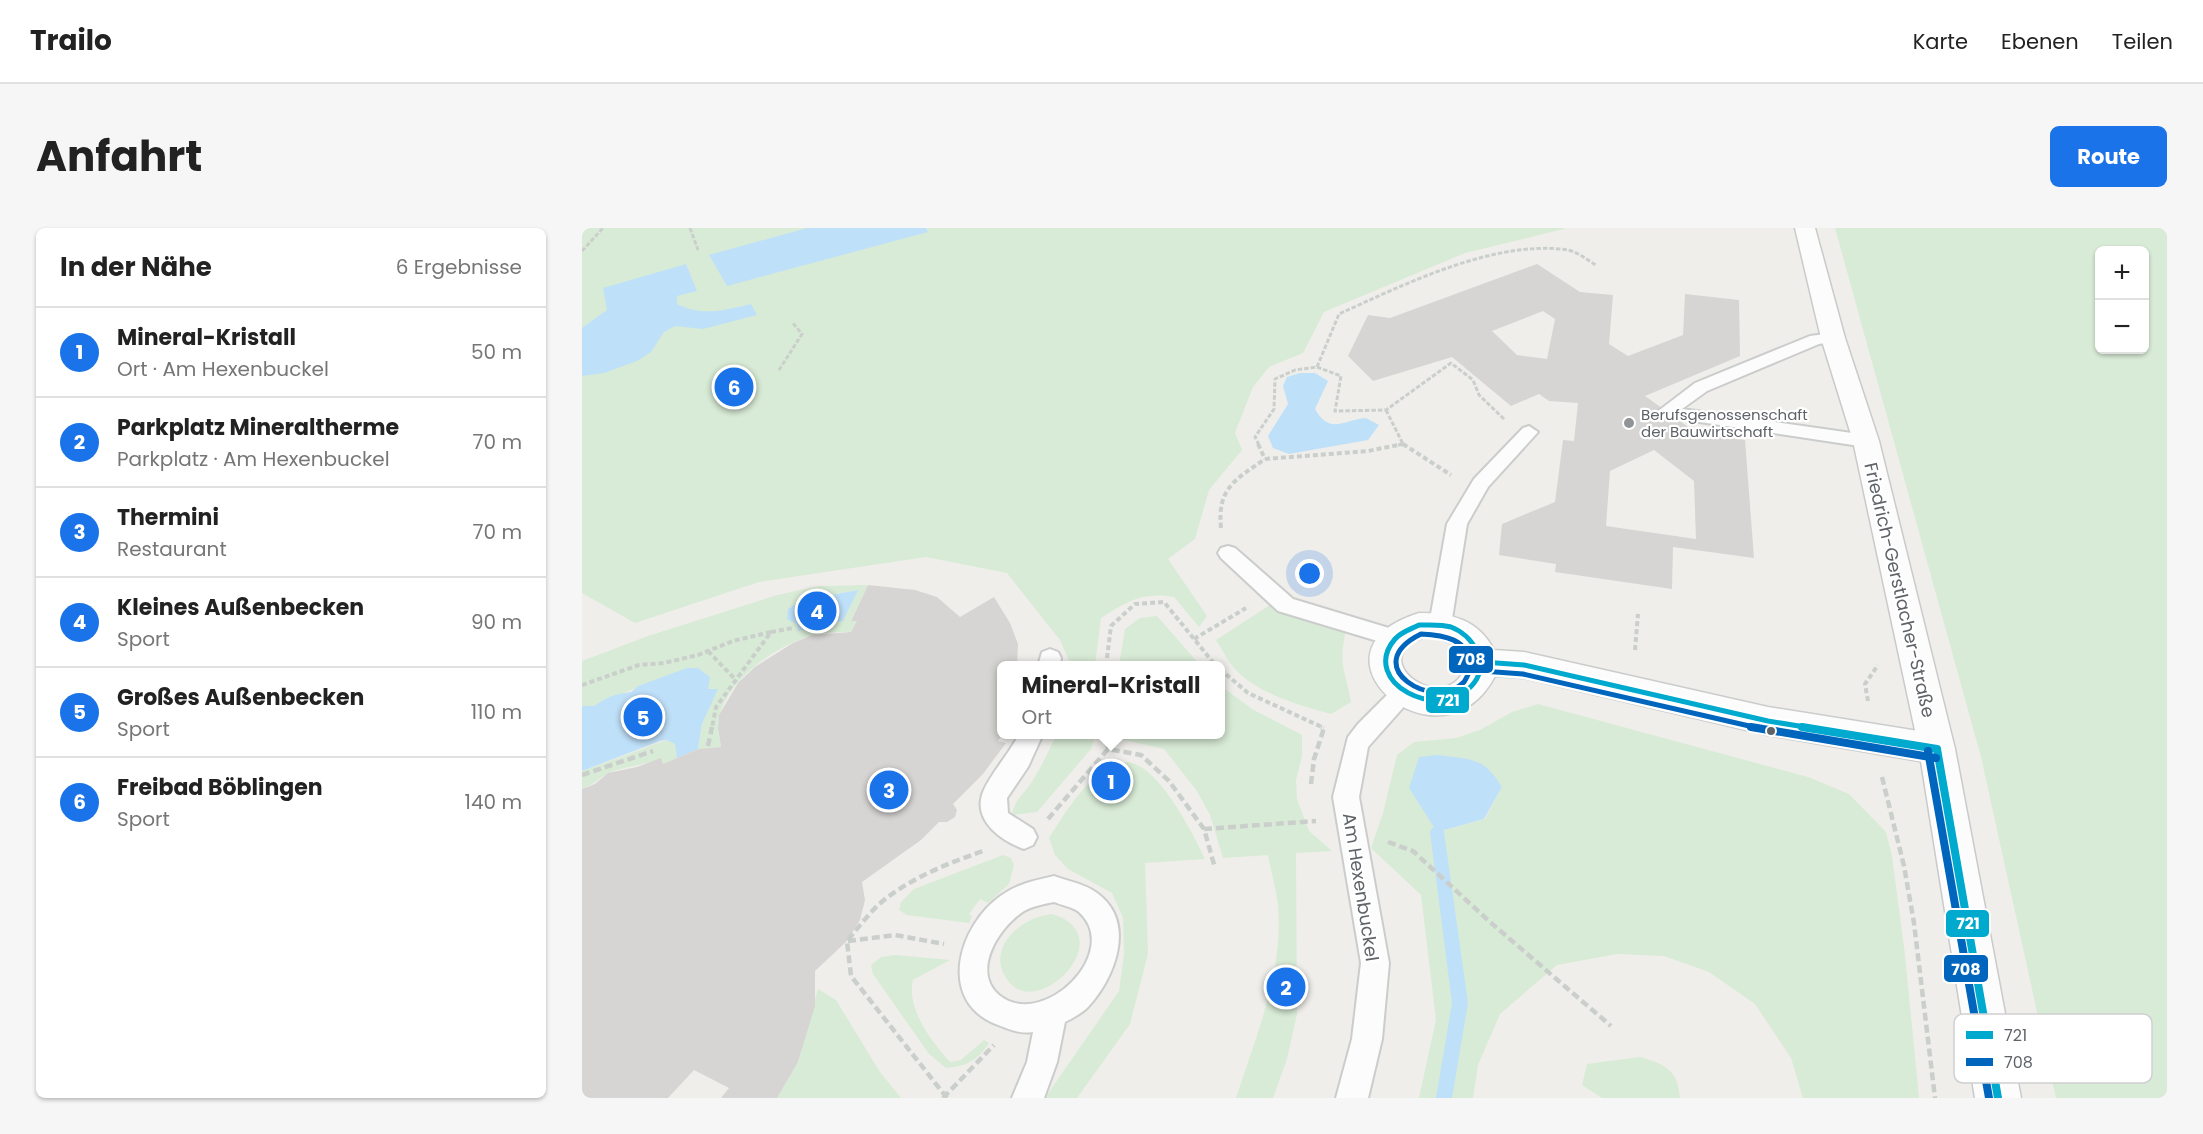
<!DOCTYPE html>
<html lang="de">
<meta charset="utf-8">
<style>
body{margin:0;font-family:Poppins,sans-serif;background:#f6f6f6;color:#222}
.controls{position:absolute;right:18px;top:18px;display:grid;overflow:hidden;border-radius:9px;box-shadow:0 2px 4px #0004}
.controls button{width:54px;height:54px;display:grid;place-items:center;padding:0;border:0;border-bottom:2px solid #e0e0e0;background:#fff;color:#222;font:30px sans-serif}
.you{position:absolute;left:728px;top:346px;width:21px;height:21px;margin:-15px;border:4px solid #fff;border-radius:50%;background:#1a73e8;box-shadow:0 0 0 9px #1a73e833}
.badge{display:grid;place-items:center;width:39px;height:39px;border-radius:50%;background:#1a73e8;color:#fff;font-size:20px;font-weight:700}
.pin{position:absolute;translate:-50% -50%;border:3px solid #fff;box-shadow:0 2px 6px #0006}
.popup{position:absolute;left:415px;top:433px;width:228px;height:78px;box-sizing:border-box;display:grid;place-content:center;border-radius:9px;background:#fff;filter:drop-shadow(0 2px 4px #0005);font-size:20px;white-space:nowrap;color:#767676}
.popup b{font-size:22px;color:#222}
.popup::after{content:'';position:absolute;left:50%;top:100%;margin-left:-12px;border:12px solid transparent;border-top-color:#fff}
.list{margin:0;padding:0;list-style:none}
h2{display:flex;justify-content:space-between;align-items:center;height:78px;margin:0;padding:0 24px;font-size:26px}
h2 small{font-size:20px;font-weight:400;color:#767676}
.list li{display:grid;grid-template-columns:39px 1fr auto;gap:18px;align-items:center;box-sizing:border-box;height:90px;padding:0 24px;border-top:2px solid #e0e0e0}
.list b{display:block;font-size:22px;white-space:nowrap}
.list p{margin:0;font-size:20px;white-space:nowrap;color:#767676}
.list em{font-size:20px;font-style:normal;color:#767676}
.map{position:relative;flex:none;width:1585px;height:870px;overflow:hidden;border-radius:9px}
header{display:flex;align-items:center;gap:36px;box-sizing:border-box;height:84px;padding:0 30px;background:#fff;border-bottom:2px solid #e0e0e0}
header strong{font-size:28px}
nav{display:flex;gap:33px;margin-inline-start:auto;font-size:21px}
.intro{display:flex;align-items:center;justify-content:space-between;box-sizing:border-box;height:144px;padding:0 36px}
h1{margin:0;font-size:42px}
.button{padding:15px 27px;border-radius:9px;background:#1a73e8;color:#fff;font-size:21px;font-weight:700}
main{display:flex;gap:36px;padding:0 36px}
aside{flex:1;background:#fff;border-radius:9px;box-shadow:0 2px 4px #0004}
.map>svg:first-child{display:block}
</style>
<header>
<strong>Trailo</strong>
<nav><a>Karte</a><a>Ebenen</a><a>Teilen</a></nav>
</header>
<div class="intro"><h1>Anfahrt</h1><a class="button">Route</a></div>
<main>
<aside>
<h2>In der Nähe<small>6 Ergebnisse</small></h2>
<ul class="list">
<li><span class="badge">1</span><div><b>Mineral-Kristall</b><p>Ort · Am Hexenbuckel</p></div><em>50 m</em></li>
<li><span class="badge">2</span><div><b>Parkplatz Mineraltherme</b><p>Parkplatz · Am Hexenbuckel</p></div><em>70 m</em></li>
<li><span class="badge">3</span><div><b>Thermini</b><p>Restaurant</p></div><em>70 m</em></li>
<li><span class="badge">4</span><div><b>Kleines Außenbecken</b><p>Sport</p></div><em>90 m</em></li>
<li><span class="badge">5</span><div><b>Großes Außenbecken</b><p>Sport</p></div><em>110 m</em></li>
<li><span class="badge">6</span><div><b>Freibad Böblingen</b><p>Sport</p></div><em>140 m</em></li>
</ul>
</aside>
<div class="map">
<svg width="1585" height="870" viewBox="0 0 1585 870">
<rect width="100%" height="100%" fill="#efeeea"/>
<path fill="#d8ebd6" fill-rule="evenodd" d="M0,0H981L982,1L883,25L742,84L721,125L687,139L671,159L653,205L660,222L627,262L613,311L586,331L625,388L617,399L592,369C560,364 546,373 519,390L513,437H489L478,412L425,345L344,329L177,354L53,395L0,365Z
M1253,0H1585V870H1474L1399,529ZM1518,22H1562V122H1518Z
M286,357L269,392L275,393L269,404C257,404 244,404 232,407C196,416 148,450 138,486C134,497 137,508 139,519L116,521L120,496L135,461L56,459L12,478H0V433L66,408L195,367L237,358ZM275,362L261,393L216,402L221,372Z
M688,377L730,395L764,402C756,439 763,440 769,474L749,486C718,478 674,465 652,440C645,432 640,421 634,412Z
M575,388L618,437H537L543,401L558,390Z
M639,458L670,481L720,507V528L714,552L715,571L727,603L750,623L714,625L715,786L705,831L691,870H654C674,809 702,742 696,677C694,660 689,643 686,627L641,630L628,587L615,563L582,521L538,511V506H638Z
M956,476L1226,549L1267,566L1304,604L1310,628L1323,727L1337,870H1221L1209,830L1173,776L1127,744L1082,728L1035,726L975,737L918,786L896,837L891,870H837L854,792L839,667L789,620L801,585L815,527L832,514L874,510L898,502L930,484ZM920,559L903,591L855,604Z
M474,507H513L509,521L455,584L430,587C432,573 439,569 447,558C458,542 466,525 474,507Z
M85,512L94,516L95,530L81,536L79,531C62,537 45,538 29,544C19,548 11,557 0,561V543Z
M545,534C576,536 611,605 623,631L563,635L566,726L548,796L495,870H463L537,763L542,726L541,690L530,665L486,641L473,627L467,610C487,579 507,543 545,534Z
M421,627L429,630L432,637L427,656L406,675L398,671L387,686L390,689L387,695L325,687L317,682L319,674L332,661Z
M470,686C541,707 457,792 427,754C401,722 438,689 470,686Z
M313,727L368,732L331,752C324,781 350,814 368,834L379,832L402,812L407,815C395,833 385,838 364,840L347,826L291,746L289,737L299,729Z
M236,761L254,772L298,844L319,870H195L217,832Z
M1058,829C1083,836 1096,842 1098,870H1020L1000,857L1005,836Z"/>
<path fill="#bfe0f9" d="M225,0H344L346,4L145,58L127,27Z
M104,36L115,63L95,68V76C121,89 143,82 169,76L175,87L121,101L93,98L82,104L69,124L55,133L22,145L0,148V100L25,82L21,60Z
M718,145H733L746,153L733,181C748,208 763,191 784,190L797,197L786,212L707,226L691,220L686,208L706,176L701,158L705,149Z
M276,362L261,393L216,403L215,396L205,391L206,381L221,372Z
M105,440H116L128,449L126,461H136L120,496L116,521L95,530L93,516L85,512L78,513L0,543V478H12C28,468 30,467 49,464L56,458Z
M856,527C890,532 901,528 920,559L902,591L855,604L827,560L837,529Z"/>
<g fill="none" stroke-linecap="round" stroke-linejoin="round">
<path fill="#bfe0f9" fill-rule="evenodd" d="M855,598L860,600L862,604L886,775L870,870H854L870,775L848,604L850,600Z"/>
</g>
<path fill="#d6d5d3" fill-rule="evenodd" d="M955,36L998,64L1031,67L1027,116L1046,128L1101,107L1103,66L1157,72L1158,128L1063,168L1116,206L1163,212L1172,330L1091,319L1090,361L973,344L974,336L917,327L920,296L973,274L981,212L992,213L996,175L967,173L957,166L929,178L870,129L791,153L766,128L786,87L808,90ZM961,83L973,91L965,131L935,127L910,103ZM1072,222L1112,253L1114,311L1024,298L1028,243Z
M286,357L333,362L355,369L378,389L412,369L428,395L436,416L435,438H420V507L416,513L424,515L401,546L371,576L375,582L373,589L365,594H357L339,612L280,654L283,672L278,692L265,713L233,743V778L216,834L195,870H139L147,860L112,842L86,870H0V561L13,556L26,545L55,539L79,530L81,536L116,521L139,519L136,500L137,487L156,455L173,439L211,415L230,407L269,404L275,393H269Z"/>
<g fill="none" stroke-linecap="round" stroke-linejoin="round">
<defs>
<path id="lane" d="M1251,105L1259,110L1257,113L1237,116L1125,163L1100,181L1284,207L1293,213L1290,217L1284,219L1084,189L1075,184L1113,155L1228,108Z
M947,198L956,204L906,259L885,296L869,397L866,403L858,405L850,403L847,397L865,296L892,251L941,200Z
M646,318L653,320L711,371L820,404L823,410L820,416L812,418L696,383L639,330L636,325L639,320Z
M468,421L476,424L479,430L478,438H456L460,424Z
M822,456L830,458L834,465L786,519L777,569L807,735L800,811L786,870H754L770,811L779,735L751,569L766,509L776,496L814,458Z
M437,506H461L446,539L425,570L426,585L451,601L455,609L451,617L442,621C420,613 392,594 400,567C405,550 428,525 437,506Z
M472,648C485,653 504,656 515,665C555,694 533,750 506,779C500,785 491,790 483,794L475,834L462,870H430L445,834L451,804C438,806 429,802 416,797C354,774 376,697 420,667C435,656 454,652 472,648ZM472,674C479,677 491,679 497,684C541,724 461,803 417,767C389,743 417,699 442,683C451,678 462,676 472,674Z"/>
<path id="street" d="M837,385C869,385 896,391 912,422L942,424L1186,479L1355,506L1368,510L1373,521L1368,532L1355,536L1186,507L942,450L913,448C859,551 711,424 837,385ZM842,409C861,409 895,421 880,446C859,481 799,441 826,418C830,414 837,412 842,409Z"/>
<path id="secondary" d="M1213,0H1233L1263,110L1297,213L1373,521L1439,870H1393L1337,521L1271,213L1239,110Z"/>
</defs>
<use href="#lane" stroke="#cbcccc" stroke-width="4"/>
<use href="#street" stroke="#cbcccc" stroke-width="3"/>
<use href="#secondary" stroke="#cacacb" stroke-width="3"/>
<path stroke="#cacfcc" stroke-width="3" stroke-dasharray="4.5 2" stroke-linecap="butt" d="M108,0L116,22
M0,23L21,0
M735,139L759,148L753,183L804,182L869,135L891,152L897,167L922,191
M197,142L220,106L210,94
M804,182L821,216L816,217
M677,217L673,209L692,181L693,151L713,142L735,139L757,86C821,57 913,11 986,22C996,24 1005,32 1014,37"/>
<path stroke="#cacfcc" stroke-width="4" stroke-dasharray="5 3" stroke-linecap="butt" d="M676,216L683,231
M821,216L869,247
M683,231L786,223L821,216
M639,300C635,260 653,252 683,231
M189,404L211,400
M612,411L664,380
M1053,422L1056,386
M126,423L153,451
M524,438L529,398L553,376L582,374L634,438
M638,441L666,465L742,500
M0,457L57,437L82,435L116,427L151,413L189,404L134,479L130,500
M1286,473L1283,456L1296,437"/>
<path stroke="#cacfcc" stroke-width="4.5" stroke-dasharray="8 4" stroke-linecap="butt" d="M525,506L526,521
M126,518L130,499
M0,547L71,523
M1300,549L1322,638L1332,695L1353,870
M729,556L732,531L742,500L739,499
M466,591L526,521L559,527L587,553L622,601L633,640
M622,601L734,593
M806,614L831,623L908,694L1029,798
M266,713L313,707L362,716
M361,870L412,817
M365,870L269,748L265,713C275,701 285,688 296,677C326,651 364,636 401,623"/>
<use href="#lane" fill="#fdfcfc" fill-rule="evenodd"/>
<use href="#street" fill="#fdfcfc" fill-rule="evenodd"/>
<use href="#secondary" fill="#fdfcfc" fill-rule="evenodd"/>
<defs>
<path id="bus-1-far1" d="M837,397C847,397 859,396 869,399C890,407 908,434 892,455C859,497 776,454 813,411C819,404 829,401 837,397Z
M901,434L942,437L1186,493L1229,500"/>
<path id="bus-1" d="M1220,499L1355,521
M1355,521L1416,870"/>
<path id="bus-2-far1" d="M839,406C863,407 885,411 890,437C888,442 885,450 882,454C853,485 774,438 839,406Z
M900,443L941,446L1176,500"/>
<path id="bus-2" d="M1169,499L1354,530
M1346,523L1407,870"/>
</defs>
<use href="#bus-1-far1" stroke="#fff" stroke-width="10"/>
<use href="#bus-1" stroke="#fff" stroke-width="12"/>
<use href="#bus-2-far1" stroke="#fff" stroke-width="10"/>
<use href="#bus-2" stroke="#fff" stroke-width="12"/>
<use href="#bus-1-far1" stroke="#00a9ce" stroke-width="5"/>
<use href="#bus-1" stroke="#00a9ce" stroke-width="8"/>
<use href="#bus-2-far1" stroke="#0065bd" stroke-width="5"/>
<use href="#bus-2" stroke="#0065bd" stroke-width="8"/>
</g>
<circle fill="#919496" stroke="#fff" stroke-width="2" cx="1047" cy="195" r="6"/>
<circle fill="#5f6368" stroke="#fff" stroke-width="2" cx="1189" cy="503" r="5"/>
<g text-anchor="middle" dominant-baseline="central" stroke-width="4.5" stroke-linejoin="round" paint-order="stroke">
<g font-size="15" fill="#5f6368" stroke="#fff" text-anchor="start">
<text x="1059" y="186">Berufsgenossenschaft<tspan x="1059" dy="17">der Bauwirtschaft</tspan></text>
</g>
<g font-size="18" fill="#5f6368" stroke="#fff">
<text transform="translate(1318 362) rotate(77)">Friedrich-Gerstlacher-Straße</text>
<text transform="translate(779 659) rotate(81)">Am Hexenbuckel</text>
</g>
</g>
<rect x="1372" y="786" width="198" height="69" rx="9" fill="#fff" stroke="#cfd0d2" stroke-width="1.5"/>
<rect x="1384" y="803" width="27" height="8" fill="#00a9ce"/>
<rect x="1384" y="830" width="27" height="8" fill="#0065bd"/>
<g font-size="16" fill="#5f6368">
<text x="1422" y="813">721</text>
<text x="1422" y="840">708</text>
</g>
<g stroke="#fff" stroke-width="2">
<rect x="866" y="417" width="46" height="29" rx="6" fill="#0065bd"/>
<rect x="843" y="458" width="45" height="28" rx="6" fill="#00a9ce"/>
<rect x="1363" y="681" width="45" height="29" rx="6" fill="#00a9ce"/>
<rect x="1361" y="726" width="46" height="29" rx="6" fill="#0065bd"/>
</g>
<g font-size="16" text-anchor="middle" font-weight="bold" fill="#fff">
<text x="889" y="437">708</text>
<text x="866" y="478">721</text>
<text x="1386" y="701">721</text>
<text x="1384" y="747">708</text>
</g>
</svg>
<div class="controls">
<button>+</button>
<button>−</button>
</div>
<div class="you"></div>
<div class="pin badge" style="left:529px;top:553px">1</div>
<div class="popup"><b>Mineral-Kristall</b>Ort</div>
<div class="pin badge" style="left:704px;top:759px">2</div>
<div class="pin badge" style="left:307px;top:562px">3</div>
<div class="pin badge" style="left:235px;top:383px">4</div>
<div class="pin badge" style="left:61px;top:489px">5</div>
<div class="pin badge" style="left:152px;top:159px">6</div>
</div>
</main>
